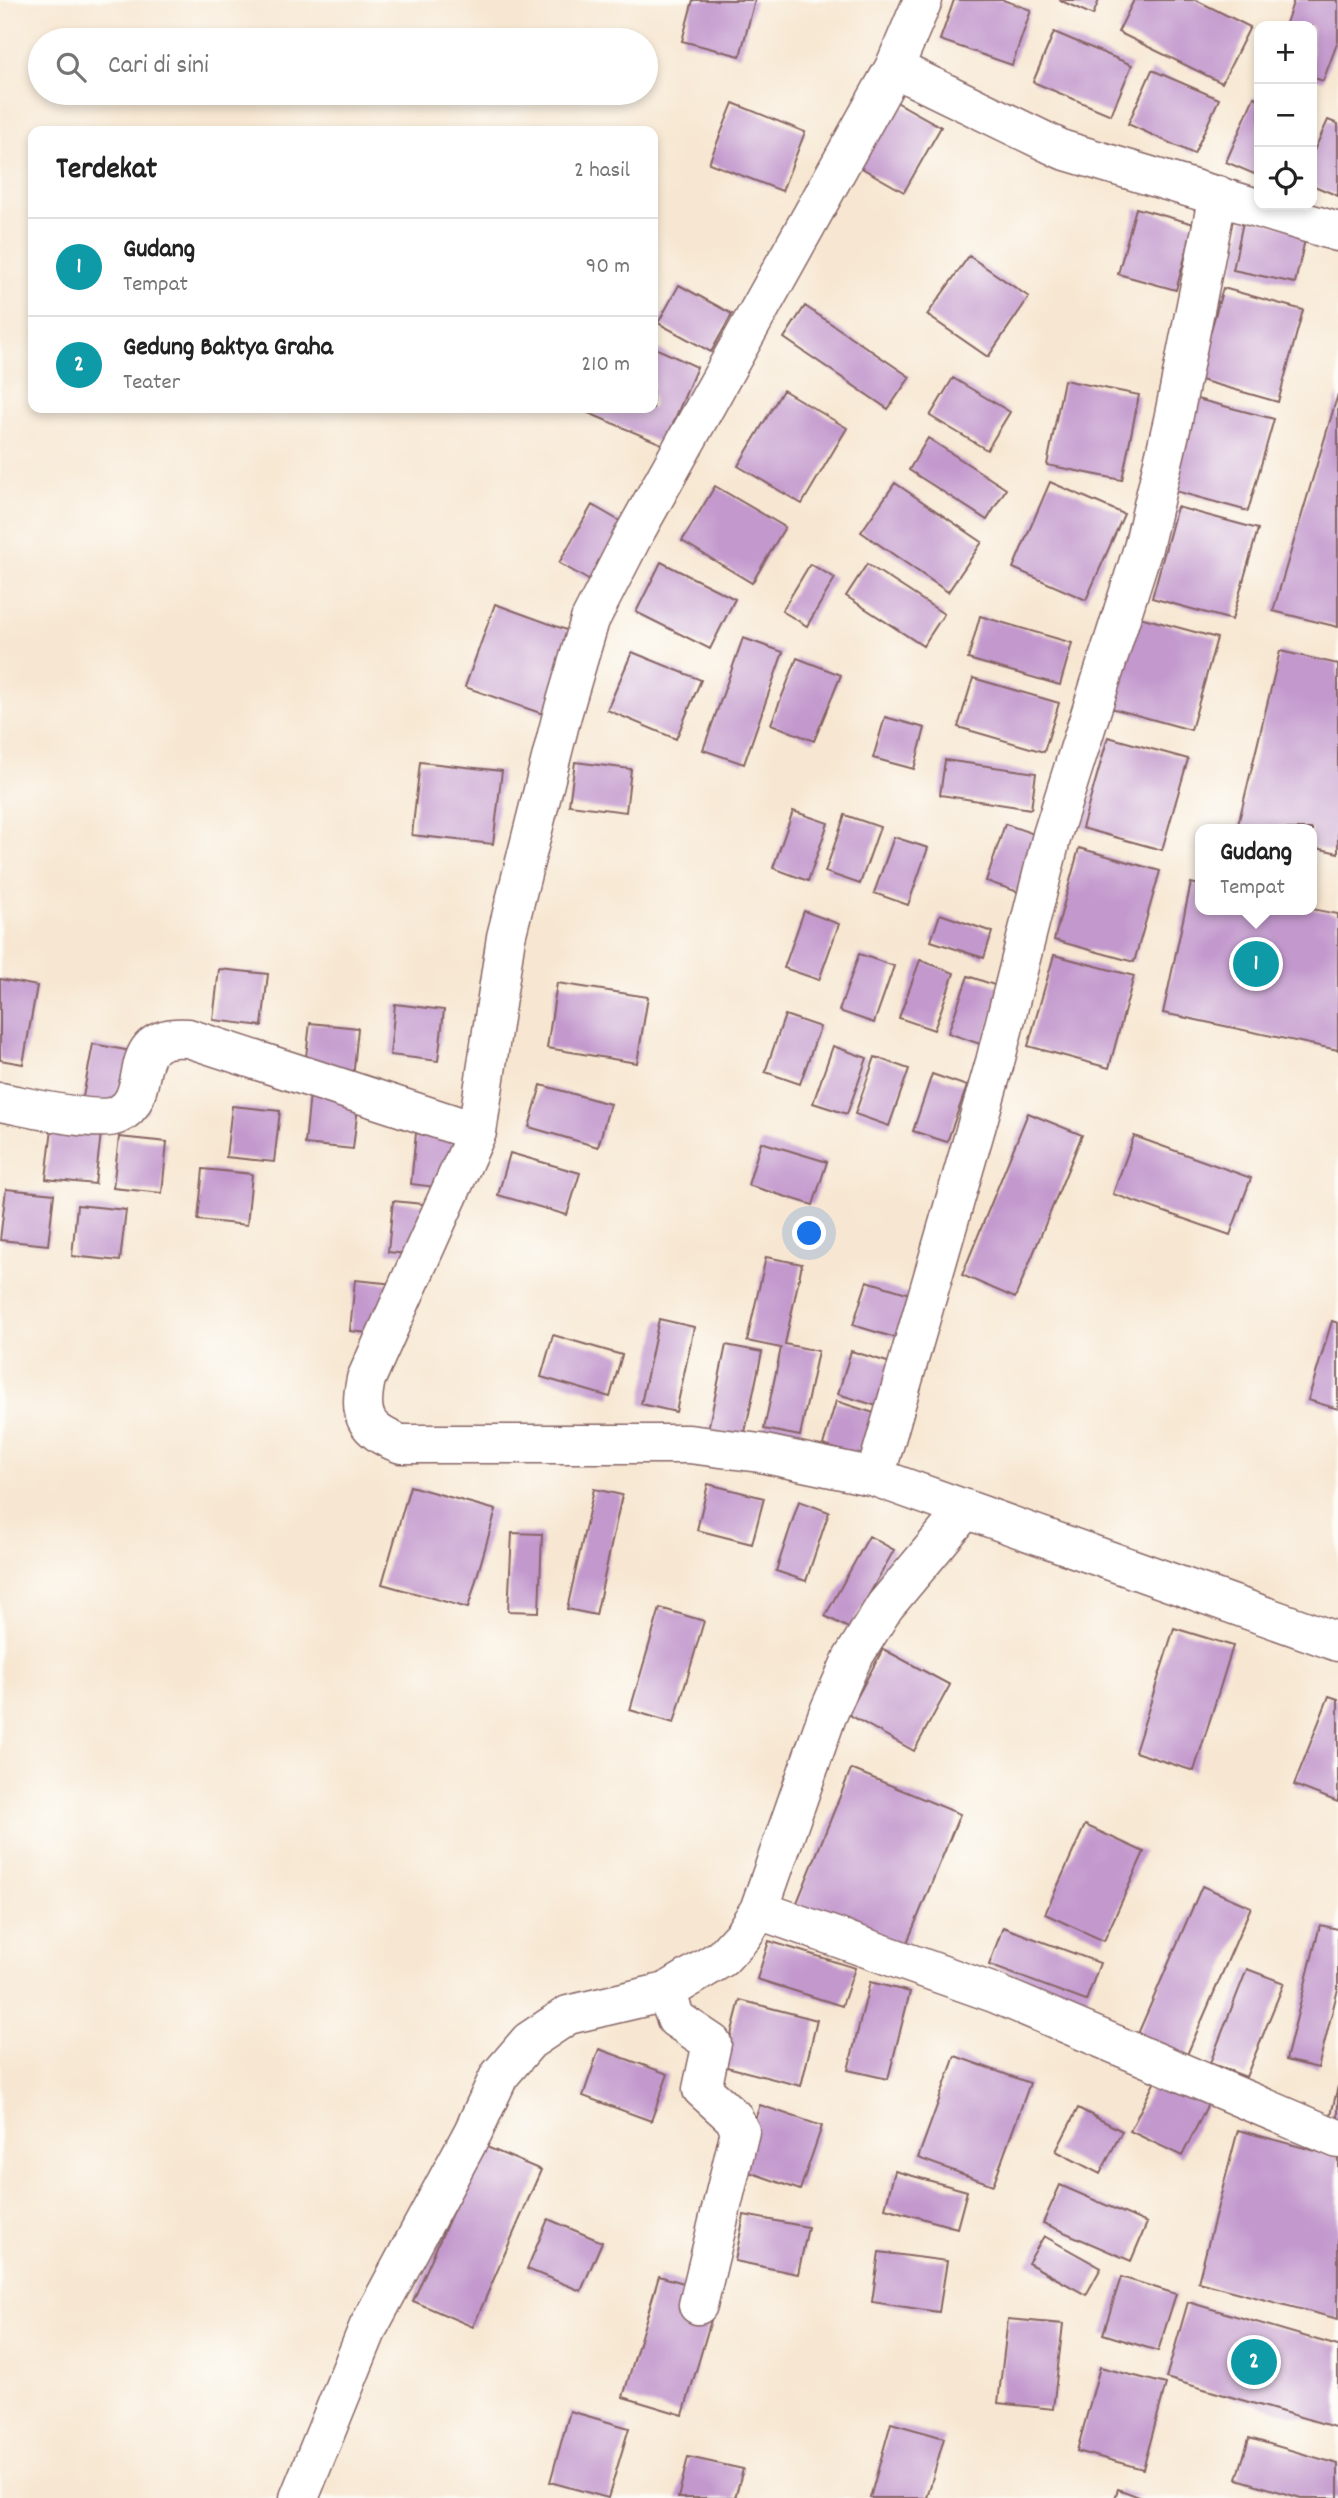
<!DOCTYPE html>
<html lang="id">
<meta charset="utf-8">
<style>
body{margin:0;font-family:Dekko,sans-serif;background:#f2f2f2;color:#222}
.controls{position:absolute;right:21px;top:21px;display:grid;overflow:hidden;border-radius:14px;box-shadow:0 4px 10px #0003}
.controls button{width:63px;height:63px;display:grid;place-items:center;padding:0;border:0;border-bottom:2px solid #e0e0e0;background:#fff;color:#222;font:35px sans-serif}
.you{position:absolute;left:810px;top:1234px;width:24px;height:24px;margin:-18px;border:5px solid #fff;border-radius:50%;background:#1a73e8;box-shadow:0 0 0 10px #1a73e833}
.badge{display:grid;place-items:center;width:46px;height:46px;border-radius:50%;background:#d1495b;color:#fff;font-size:23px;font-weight:700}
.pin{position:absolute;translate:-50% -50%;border:4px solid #fff;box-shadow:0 2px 7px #0006}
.popup{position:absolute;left:1195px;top:824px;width:122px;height:91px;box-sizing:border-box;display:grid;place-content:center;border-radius:14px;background:#fff;filter:drop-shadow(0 2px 5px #0005);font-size:23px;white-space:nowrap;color:#767676}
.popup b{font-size:26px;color:#222}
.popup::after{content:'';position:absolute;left:50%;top:100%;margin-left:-14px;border:14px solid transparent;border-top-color:#fff}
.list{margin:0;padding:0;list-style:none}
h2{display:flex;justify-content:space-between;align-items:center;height:91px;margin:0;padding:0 28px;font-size:30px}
h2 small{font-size:23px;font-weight:400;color:#767676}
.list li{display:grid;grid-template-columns:46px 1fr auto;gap:21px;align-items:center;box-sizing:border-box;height:98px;padding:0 28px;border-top:2px solid #e0e0e0}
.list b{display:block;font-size:26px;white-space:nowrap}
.list p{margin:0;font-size:23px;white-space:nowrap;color:#767676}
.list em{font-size:23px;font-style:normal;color:#767676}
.icon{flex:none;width:38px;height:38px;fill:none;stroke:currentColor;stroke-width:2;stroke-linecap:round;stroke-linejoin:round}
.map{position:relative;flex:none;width:1338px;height:2498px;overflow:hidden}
.search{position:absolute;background:#fff;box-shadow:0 4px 10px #0003;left:28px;top:28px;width:630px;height:77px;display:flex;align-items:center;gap:18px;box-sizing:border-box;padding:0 24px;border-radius:38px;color:#767676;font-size:26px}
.panel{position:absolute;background:#fff;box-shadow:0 4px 10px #0003;left:28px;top:126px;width:630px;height:287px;border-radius:14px}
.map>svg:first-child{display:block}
</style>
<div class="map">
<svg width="1338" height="2498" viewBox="0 0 1338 2498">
<rect width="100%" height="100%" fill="#fdfcf7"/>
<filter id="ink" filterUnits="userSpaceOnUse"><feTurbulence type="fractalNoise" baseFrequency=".0143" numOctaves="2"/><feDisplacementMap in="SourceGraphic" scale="14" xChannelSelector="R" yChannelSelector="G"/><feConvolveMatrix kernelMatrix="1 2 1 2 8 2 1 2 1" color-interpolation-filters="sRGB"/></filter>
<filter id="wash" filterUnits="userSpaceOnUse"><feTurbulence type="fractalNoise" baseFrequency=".00686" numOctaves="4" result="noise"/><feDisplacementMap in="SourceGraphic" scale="28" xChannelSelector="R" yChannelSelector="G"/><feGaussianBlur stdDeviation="1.57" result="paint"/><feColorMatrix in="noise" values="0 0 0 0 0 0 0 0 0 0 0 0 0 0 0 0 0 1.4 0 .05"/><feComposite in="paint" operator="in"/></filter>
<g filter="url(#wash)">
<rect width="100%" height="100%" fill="#f7e7d2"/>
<g id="blocks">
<path fill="#c399cd" d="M693,0H755L740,56L682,41Z
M954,0H1003L1031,10L1012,65L940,40Z
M1059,0H1099L1093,15Z
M1134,0H1196L1250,27L1222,83L1118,32Z
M1294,0H1338V41L1323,81L1312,77V26H1285Z
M1054,32L1132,65L1111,115L1033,82Z
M1152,70L1219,99L1194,154L1128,124Z
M1254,97L1259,99V176L1226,162Z
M891,99L941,127L904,192L855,164Z
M733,103L805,132L782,191L709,163Z
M1328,120L1338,124V196L1312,185V155Z
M1136,208L1194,224L1176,290L1118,274Z
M1244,217L1307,231L1295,283L1233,270Z
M969,256L1029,297L988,357L927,315Z
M679,285L732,314L711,352L658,323Z
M1223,288L1303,310L1278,402L1197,379Z
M805,306L910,377L888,409L784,338Z
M653,347L697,367L664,445L586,412L588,408H653Z
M953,378L1010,412L987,450L930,416Z
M1064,380L1139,395L1122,480L1047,465Z
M783,390L847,428L802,504L738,466Z
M1338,394V627L1273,611Z
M1193,398L1274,419L1248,511L1168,489Z
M928,438L1006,489L987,520L909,470Z
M1050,482L1124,514L1086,600L1013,568Z
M895,483L982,542L948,592L861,532Z
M715,486L785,527L752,583L682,541Z
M592,505L625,524L592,582L559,563Z
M1177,507L1258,529L1232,620L1152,598Z
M661,562L735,599L710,649L636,612Z
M810,564L835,578L807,626L782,611Z
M867,564L944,614L923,646L846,596Z
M495,604L575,633L546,715L465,687Z
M980,616L1072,643L1060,685L968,659Z
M1136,616L1217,638L1191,730L1111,708Z
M743,638L783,652L744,764L703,750Z
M1280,651L1338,664V853L1312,847V829H1237Z
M632,652L701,680L676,739L607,710Z
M797,658L841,675L814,741L771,724Z
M973,678L1059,703L1044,752L958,727Z
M885,717L925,728L914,769L873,758Z
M1108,737L1188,759L1162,850L1082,828Z
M945,760L1036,773L1031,809L940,795Z
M420,762L502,771L493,844L412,835Z
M575,762L631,769L626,812L569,805Z
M793,811L828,823L808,881L773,868Z
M845,815L880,827L860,884L825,872Z
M1005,824L1040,836L1021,893L986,881Z
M894,837L928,848L908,905L874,893Z
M1079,848L1160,871L1134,962L1054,940Z
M1191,883L1200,885V910L1312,909L1338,914V1050L1163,1013Z
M804,911L839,924L819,980L784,968Z
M940,914L992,932L984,958L931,941Z
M859,954L894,966L874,1023L839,1011Z
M1054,955L1134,976L1109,1068L1028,1046Z
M920,960L954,973L934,1030L899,1018Z
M219,969L268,974L262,1026L213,1020Z
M968,976L1003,988L983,1045L948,1033Z
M0,979L37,986L23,1064L0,1060Z
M557,983L648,997L637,1063L547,1048Z
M395,1004L444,1010L438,1061L390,1055Z
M785,1015L820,1027L800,1084L765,1072Z
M310,1023L358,1028L353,1079L304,1074Z
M93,1044L158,1056L147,1113L82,1102Z
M833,1046L867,1058L847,1114L813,1103Z
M875,1057L909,1069L889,1126L855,1114Z
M932,1074L967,1086L947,1142L913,1131Z
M541,1085L610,1104L598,1147L529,1127Z
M310,1093L359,1098L353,1149L305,1144Z
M232,1106L280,1111L274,1162L226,1157Z
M1028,1113L1082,1135L1015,1298L962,1275Z
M52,1128L101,1133L95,1184L46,1179Z
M416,1133L465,1139L459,1190L411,1184Z
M1134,1136L1251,1178L1230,1235L1113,1194Z
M119,1137L167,1142L162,1193L113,1188Z
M761,1142L827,1162L813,1205L748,1185Z
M510,1153L580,1173L567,1215L498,1195Z
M203,1169L252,1174L247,1225L198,1220Z
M6,1189L54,1194L48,1245L0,1240Z
M393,1201L442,1206L436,1257L388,1252Z
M77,1205L126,1210L120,1261L72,1256Z
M766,1257L802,1264L785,1344L818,1351L800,1436L764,1429L781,1348L747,1341Z
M355,1280L404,1285L398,1336L350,1331Z
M867,1281L933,1301L919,1345L853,1325Z
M659,1319L694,1327L676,1412L641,1404Z
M1332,1321L1338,1323V1409L1308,1400Z
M553,1335L622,1355L610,1397L541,1377Z
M726,1345L762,1352L744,1437L708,1430Z
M851,1351L917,1371L903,1414L838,1394Z
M836,1401L902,1422L888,1465L823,1445Z
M708,1484L764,1498L752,1544L697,1530Z
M410,1486L496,1510L468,1608L382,1584Z
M594,1489L622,1495L596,1615L567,1609Z
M799,1501L829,1512L806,1581L776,1571Z
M512,1533L542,1534L539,1612L508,1611Z
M869,1536L894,1550L850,1629L825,1616Z
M660,1608L704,1621L674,1723L630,1710Z
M1174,1628L1233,1646L1194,1771L1135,1752Z
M883,1649L950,1685L914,1751L848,1714Z
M1329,1696L1338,1699V1802L1294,1785Z
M851,1769L960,1814L900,1960L792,1915Z
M1085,1825L1144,1852L1104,1941L1045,1914Z
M1202,1886L1251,1907L1183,2064L1134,2043Z
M1320,1925L1338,1929V1989L1318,2068L1286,2060Z
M1003,1927L1100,1963L1086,2001L989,1965Z
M769,1941L855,1968L842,2006L757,1979Z
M1247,1969L1284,1983L1246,2077L1210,2063Z
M870,1982L910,1992L888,2079L848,2070Z
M740,2000L817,2020L801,2086L723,2066Z
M599,2049L668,2074L651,2121L583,2096Z
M955,2056L1030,2083L993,2185L918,2158Z
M1156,2079L1208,2104L1182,2156L1130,2131Z
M1338,2086V2129L1328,2127Z
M760,2105L822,2126L800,2190L738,2168Z
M1078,2108L1122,2131L1100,2174L1056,2151Z
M1238,2130L1338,2157V2319L1198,2282Z
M482,2145L541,2170L473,2327L413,2301Z
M895,2171L967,2191L957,2228L885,2208Z
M1060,2185L1147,2223L1131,2261L1043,2223Z
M744,2215L808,2227L798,2274L735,2261Z
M548,2219L602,2242L581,2291L527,2269Z
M1044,2236L1101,2268L1086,2295L1028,2263Z
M879,2252L947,2261L939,2312L872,2302Z
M659,2276L719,2293L683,2415L623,2397Z
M1121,2277L1176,2294L1158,2351L1103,2334Z
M1188,2302L1338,2346V2428L1166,2378Z
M1008,2319L1063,2324L1053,2409L998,2403Z
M1100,2367L1166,2384L1143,2469L1077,2451Z
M570,2411L629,2428L608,2498L550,2482Z
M891,2423L944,2438L927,2498H870Z
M1249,2438L1338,2464V2498H1301L1237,2479Z
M688,2457L743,2469L735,2498H678Z
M1118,2489L1142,2498H1115Z"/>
</g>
</g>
<g filter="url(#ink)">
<use href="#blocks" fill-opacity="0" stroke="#876565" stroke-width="2"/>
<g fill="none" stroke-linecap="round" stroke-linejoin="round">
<defs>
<path id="street" d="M923,0L894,68L632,538L590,620L562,715L506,937L477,1132L366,1379C358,1416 365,1431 401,1444H689L760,1453L875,1477L1338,1642
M894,68L1063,150L1338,232
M0,1102C24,1106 98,1124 117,1115C158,1097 119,1033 188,1038L477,1132
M875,1477L995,1062L1052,835L1143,548L1173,420L1218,195
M759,1910L994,1993L1338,2139
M666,1992L676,2019L712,2043L702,2089L734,2118L740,2131L698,2305
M299,2498L368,2328L473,2132L499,2076L529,2041L568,2015L666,1992L722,1958L743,1935L759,1910L827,1716L852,1659L885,1606L966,1509"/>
</defs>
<use href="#street" stroke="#876565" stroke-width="41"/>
<use href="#street" stroke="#fff" stroke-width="38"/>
</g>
</g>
</svg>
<div class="controls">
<button>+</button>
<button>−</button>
<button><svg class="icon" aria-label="locate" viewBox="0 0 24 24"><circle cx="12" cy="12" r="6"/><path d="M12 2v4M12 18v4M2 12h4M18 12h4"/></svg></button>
</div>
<div class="you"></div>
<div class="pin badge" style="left:1256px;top:964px;background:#0f9aa8">1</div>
<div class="popup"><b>Gudang</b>Tempat</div>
<div class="pin badge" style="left:1254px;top:2362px;background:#0f9aa8">2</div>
<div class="search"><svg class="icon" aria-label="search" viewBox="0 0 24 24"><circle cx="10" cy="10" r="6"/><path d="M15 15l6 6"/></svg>Cari di sini</div>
<section class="panel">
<h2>Terdekat<small>2 hasil</small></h2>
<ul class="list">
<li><span class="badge" style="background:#0f9aa8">1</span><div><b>Gudang</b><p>Tempat</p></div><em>90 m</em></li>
<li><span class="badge" style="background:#0f9aa8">2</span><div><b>Gedung Baktya Graha</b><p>Teater</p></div><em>210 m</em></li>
</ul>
</section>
</div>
